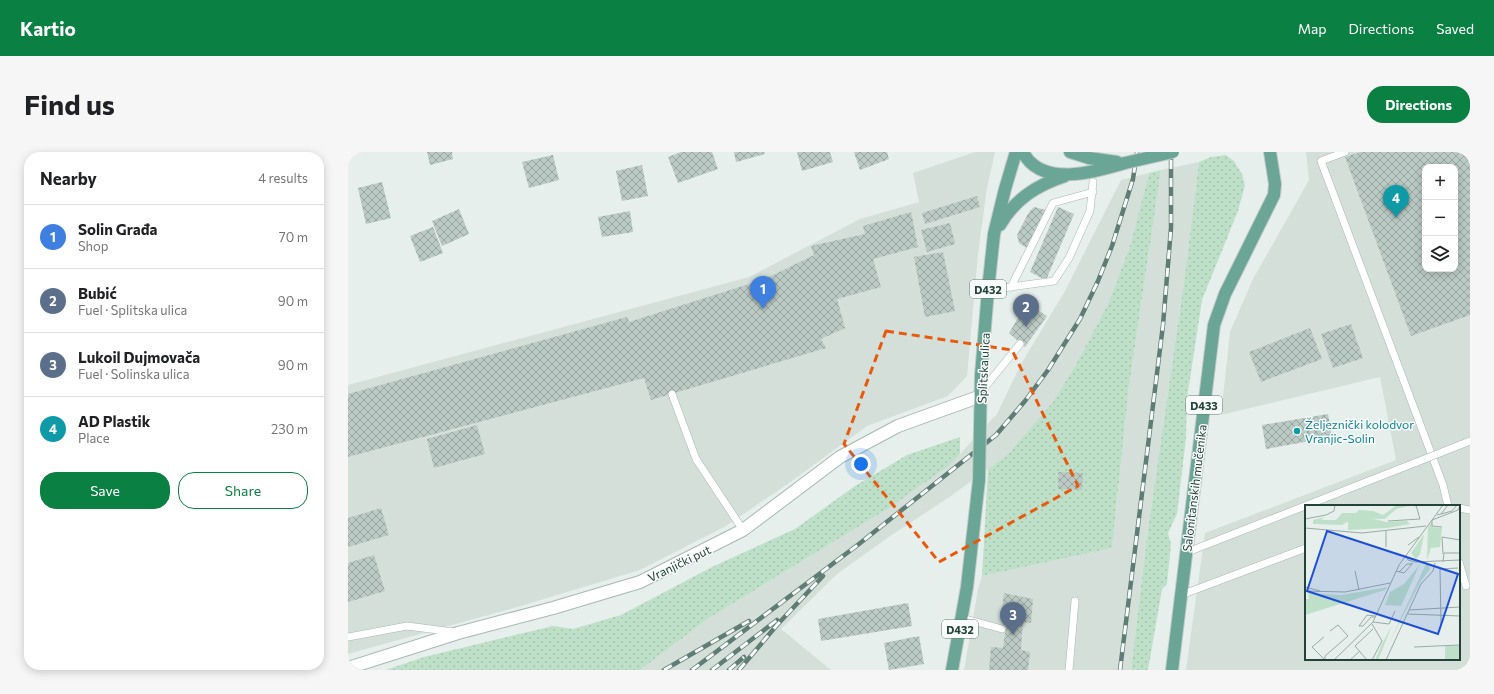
<!DOCTYPE html>
<meta charset="utf-8">
<style>
body{margin:0;font-family:Commissioner,sans-serif;background:#f6f6f6;color:#202124}
.controls{position:absolute;right:12px;top:12px;display:grid;overflow:hidden;border-radius:8px;box-shadow:0 2px 10px #0003}
.controls button{width:36px;height:36px;display:grid;place-items:center;padding:0;border:0;border-bottom:1px solid #e0e0e0;background:#fff;color:#202124;font:20px sans-serif}
.you{position:absolute;left:513px;top:312px;width:14px;height:14px;margin:-10px;border:3px solid #fff;border-radius:50%;background:#1a73e8;box-shadow:0 0 0 6px #1a73e833}
.badge{display:grid;place-items:center;width:26px;height:26px;border-radius:50%;background:#0b8043;color:#fff;font-size:13px;font-weight:700}
.pin{position:absolute;translate:-50% -33px;filter:drop-shadow(0 1px 2px #0008)}
.pin::after{content:'';position:absolute;top:21px;width:14px;height:12px;background:inherit;clip-path:polygon(0 0,100% 0,50% 100%)}
.list{margin:0;padding:0;list-style:none}
h2{display:flex;justify-content:space-between;align-items:center;height:52px;margin:0;padding:0 16px;font-size:17px}
h2 small{font-size:13px;font-weight:400;color:#757577}
.list li{display:grid;grid-template-columns:26px 1fr auto;gap:12px;align-items:center;box-sizing:border-box;height:64px;padding:0 16px;border-top:1px solid #e0e0e0}
.list b{display:block;font-size:15px;white-space:nowrap}
.list p{margin:0;font-size:13px;white-space:nowrap;color:#757577}
.list em{font-size:13px;font-style:normal;color:#757577}
.actions{display:flex;gap:8px;padding:12px 16px}
.actions a{flex:1;padding:9px 0;border:1px solid #0b8043;border-radius:16px;text-align:center;font-size:14px;color:#0b8043}
.actions .main{background:#0b8043;color:#fff}
.icon{flex:none;width:22px;height:22px;fill:none;stroke:currentColor;stroke-width:2;stroke-linecap:round;stroke-linejoin:round}
.map{position:relative;flex:none;width:1122px;height:518px;overflow:hidden;border-radius:16px}
header{display:flex;align-items:center;gap:24px;box-sizing:border-box;height:56px;padding:0 20px;background:#0b8043;color:#fff}
header strong{font-size:19px}
nav{display:flex;gap:22px;margin-inline-start:auto;font-size:14px}
.intro{display:flex;align-items:center;justify-content:space-between;box-sizing:border-box;height:96px;padding:0 24px}
h1{margin:0;font-size:28px}
.button{padding:10px 18px;border-radius:16px;background:#0b8043;color:#fff;font-size:14px;font-weight:700}
main{display:flex;gap:24px;padding:0 24px}
aside{flex:1;background:#fff;border-radius:16px;box-shadow:0 2px 10px #0003}
.map>svg:first-child{display:block}
</style>
<header>
<strong>Kartio</strong>
<nav><a>Map</a><a>Directions</a><a>Saved</a></nav>
</header>
<div class="intro"><h1>Find us</h1><a class="button">Directions</a></div>
<main>
<aside>
<h2>Nearby<small>4 results</small></h2>
<ul class="list">
<li><span class="badge" style="background:#3f7fe0">1</span><div><b>Solin Građa</b><p>Shop</p></div><em>70 m</em></li>
<li><span class="badge" style="background:#5c6f8a">2</span><div><b>Bubić</b><p>Fuel · Splitska ulica</p></div><em>90 m</em></li>
<li><span class="badge" style="background:#5c6f8a">3</span><div><b>Lukoil Dujmovača</b><p>Fuel · Solinska ulica</p></div><em>90 m</em></li>
<li><span class="badge" style="background:#0f9aa8">4</span><div><b>AD Plastik</b><p>Place</p></div><em>230 m</em></li>
</ul>
<div class="actions"><a class="main">Save</a><a>Share</a></div>
</aside>
<div class="map">
<svg width="1122" height="518" viewBox="0 0 1122 518">
<defs>
<pattern id="grass-dots" width="8" height="8" patternUnits="userSpaceOnUse"><rect width="8" height="8" fill="#bfe0c8"/><path d="M2 2h.1M6 6h.1" fill="none" stroke="#a4c1ad" stroke-width="1.8" stroke-linecap="round"/></pattern>
<pattern id="building-cross-hatch" width="8" height="8" patternUnits="userSpaceOnUse"><rect width="8" height="8" fill="#bbcac4"/><path d="M0 0l8 8M0 8l8-8" fill="none" stroke="#98a6a0"/></pattern>
</defs>
<rect width="100%" height="100%" fill="#e6efeb"/>
<path fill="#d4dfda" fill-rule="evenodd" d="M627,0H647L639,36L630,102L619,224L600,244L519,274L441,331L378,374L292,418L173,454L0,502V233L401,125L512,67L571,50L565,21Z
M958,0H1122V518H838L857,381L1048,308L1032,225L873,263L882,180L905,127L961,28ZM1077,15H1107V117H1077ZM958,354H1111V507H958Z
M851,10L837,123L799,385L783,518H616L630,437L634,424L764,396L781,234L813,18Z
M801,21L783,91L761,150L727,214L707,249L660,302L603,344L545,382L489,422L433,477L483,518H292L361,466L541,356L601,314L649,262L673,212L717,139L773,28Z"/>
<path fill="url(#grass-dots)" d="M878,3L886,9L894,22L897,33L890,59L854,148L839,246L838,286L829,362L820,381L823,392L819,432L814,437L800,518H783L799,385L837,123L851,10L863,5Z
M813,18L781,234L764,396L634,424L640,317L660,302L706,249L727,214L761,150L783,91L801,21Z
M612,285V302L601,314L541,356L361,466L292,518H38L76,505L205,474L225,477L273,463L364,415L447,377L507,334L559,303Z"/>
<path fill="url(#building-cross-hatch)" fill-rule="evenodd" d="M79,0H104L105,7L82,13Z
M333,0H364L370,17L330,31L320,5Z
M386,0H416L417,2L388,10Z
M449,0H482L485,10L454,19Z
M506,0H539L541,7L512,18Z
M1012,0H1122V163L1063,184L997,5ZM1077,15H1107V117H1077Z
M205,3L211,28L181,36L174,10Z
M294,13L300,44L274,49L268,19Z
M34,30L43,66L18,72L10,36Z
M629,44L632,55L577,72L574,61Z
M686,55L698,58L680,97L671,91L669,83L681,60Z
M710,55L726,62L698,128L682,120Z
M111,57L121,82L94,94L84,69Z
M282,59L285,80L254,85L250,65Z
M563,60L570,95L525,107L533,135L489,147L497,176L473,187L478,196L303,248L296,226L0,305V242L279,165L281,170L417,127L466,103L463,94L517,82L515,74Z
M602,71L607,92L579,100L573,78Z
M85,75L95,101L72,110L62,84Z
M595,100L607,159L577,165L566,105Z
M679,151L699,164L677,195L661,181Z
M1003,172L1015,206L985,216L973,182Z
M962,176L974,207L913,230L901,200Z
M980,262L984,285L918,297L914,273Z
M129,273L137,302L86,316L79,287Z
M710,320L735,321L734,338L710,337Z
M33,356L41,383L0,395V366Z
M26,403L37,439L0,450V411Z
M656,441L685,447L683,471L675,470L673,498L682,500L680,518H641L643,495L655,496L659,467L653,466Z
M560,451L564,474L473,489L470,467Z
M571,484L576,512L541,518L536,491Z"/>
<g fill="none" stroke-linecap="round" stroke-linejoin="round">
<defs>
<path id="lane" d="M997,0L973,9L1095,333L1100,354
M663,135L705,51L745,40
M640,138L706,129L721,106L742,59L745,30
M633,240L672,192
M324,242L348,307L395,378
M1112,293L1122,289
M1111,356L1122,358
M837,401L1069,310
M1111,410L1118,434
M833,443L958,396
M614,466L654,477
M0,485L59,474L106,480
M721,518L727,449"/>
<path id="street" d="M0,516L110,481L205,456L292,430L395,378L492,305L550,274L633,244"/>
<path id="primary" d="M675,0C693,36 747,20 777,11
M722,0L741,6L769,10
M652,73C667,47 689,33 717,24
M632,276L633,223L640,138L646,82L657,37L668,0
M604,518L619,435L631,328
M824,518L866,173L877,142L926,43L927,32L922,0"/>
</defs>
<use href="#lane" stroke="#a8b8b2" stroke-width="8"/>
<use href="#street" stroke="#a8b8b2" stroke-width="14"/>
<use href="#primary" stroke="#c2cac8" stroke-width="14"/>
<use href="#lane" stroke="#fff" stroke-width="7"/>
<use href="#street" stroke="#fff" stroke-width="12"/>
<use href="#primary" stroke="#6aa596" stroke-width="12"/>
<defs>
<path id="rail" d="M316,518L401,469
M344,518L511,392L648,283L677,249L700,218L732,167L750,129L764,94L785,27L789,0
M364,518L429,468
M381,518L396,505
M391,518L429,473L475,424
M772,518L815,173L823,76V0"/>
</defs>
<use href="#rail" stroke="#5f7d75" stroke-width="4.5"/>
<use href="#rail" stroke="#f7fbf9" stroke-width="3" stroke-dasharray="9" stroke-linecap="butt"/>
<defs>
<path id="lane-bridge" d="M1069,310L1112,293"/>
<path id="primary-bridge" d="M777,11L825,0
M631,328L632,276"/>
</defs>
<use href="#lane-bridge" stroke="#a8b8b2" stroke-width="8" stroke-linecap="butt"/>
<use href="#primary-bridge" stroke="#c2cac8" stroke-width="14" stroke-linecap="butt"/>
<use href="#lane-bridge" stroke="#fff" stroke-width="7"/>
<use href="#primary-bridge" stroke="#6aa596" stroke-width="12"/>
</g>
<path fill="none" stroke="#e8590c" stroke-width="3" stroke-dasharray="8 5" stroke-linejoin="round" d="M538,179L664,198L730,334L591,410L496,292Z"/>
<circle fill="#0f9aa8" stroke="#f7fbf9" stroke-width="1.5" cx="949" cy="279" r="4"/>
<g text-anchor="middle" dominant-baseline="central" stroke-width="3" stroke-linejoin="round" paint-order="stroke">
<g fill="#f7fbf9" stroke="#637a73" stroke-width="1">
<rect x="622" y="128" width="36" height="18" rx="3"/>
<rect x="838" y="244" width="36" height="18" rx="3"/>
<rect x="594" y="468" width="36" height="18" rx="3"/>
</g>
<g font-size="11" font-weight="bold" fill="#24423a">
<text x="640" y="137">D432</text>
<text x="856" y="253">D433</text>
<text x="612" y="477">D432</text>
</g>
<g font-size="12" fill="#24423a" stroke="#f7fbf9">
<text transform="translate(635 216) rotate(-87)">Splitska ulica</text>
<text transform="translate(846 336) rotate(-83)">Salonitanskih mučenika</text>
<text transform="translate(331 411) rotate(-26)">Vranjički put</text>
</g>
<g font-size="12" fill="#0d838f" stroke="#f7fbf9" text-anchor="start">
<text x="957" y="272">Željeznički kolodvor<tspan x="957" dy="14">Vranjic-Solin</tspan></text>
</g>
</g>
<g transform="translate(957 353)">
<rect width="155" height="155" fill="#e6efeb"/>
<path d="M127,17V22L137,23L135,42L126,43L122,55L123,22ZM119,29L115,49L111,54L106,48ZM115,59L96,101L80,100L85,87L99,79ZM121,59L124,60L125,64L116,76L84,138ZM83,82L80,85L0,110V94H4L3,88L36,90ZM140,141H155V155H140Z" fill="#bfe0c8"/>
<path d="M92,0H110L111,3L108,0L91,4L80,14L49,13L37,20L8,19V15L20,12L16,15H31L37,8H51L54,5L68,6L78,10ZM87,121L73,155H70L78,137Z" fill="#bfe0c8"/>
<path d="M61,12L81,17L102,16L105,19L82,23L43,25V13Z" fill="#bfe0c8"/>
<path fill="none" stroke="#98aaa4" stroke-width="1" d="M136,9L147,6L152,0M132,10L136,9L143,0M0,14L21,10L29,6L30,0M83,16L115,14L111,0M137,22L127,21V15L153,5L155,1M0,23L57,28L121,21M103,40L114,32M81,42V26M138,49L137,32L155,35M101,50L103,55L110,57L155,55M138,57L139,48H155M50,66L54,85M91,66L99,68L108,58M94,67L102,59H107M0,82L15,86M0,86L40,87L85,78M104,105L155,102M103,109L155,111M70,112H66L58,121H54L62,110L70,111M68,117L84,119L90,106M67,119L77,136L67,155M136,119L135,64L153,63M19,132L7,142L19,154M50,141L68,124M50,141L62,155M109,142L155,140M20,155V151L43,131L33,120L25,126M29,155L68,117L94,60L138,0M45,155L55,146M81,155L116,79L128,66L130,58"/>
<path fill="#1d4ed8" fill-opacity="0.15" stroke="#1d4ed8" stroke-width="2" d="M22,26L153,69L133,129L2,86Z"/>
<rect width="155" height="155" fill="none" stroke="#24423a" stroke-width="2"/>
</g>
</svg>
<div class="controls">
<button>+</button>
<button>−</button>
<button><svg class="icon" aria-label="layers" viewBox="0 0 24 24"><path d="M12 4l9 5-9 5-9-5zM3 14l9 5 9-5"/></svg></button>
</div>
<div class="you"></div>
<div class="pin badge" style="left:415px;top:157px;background:#3f7fe0">1</div>
<div class="pin badge" style="left:678px;top:175px;background:#5c6f8a">2</div>
<div class="pin badge" style="left:665px;top:483px;background:#5c6f8a">3</div>
<div class="pin badge" style="left:1048px;top:66px;background:#0f9aa8">4</div>
</div>
</main>
